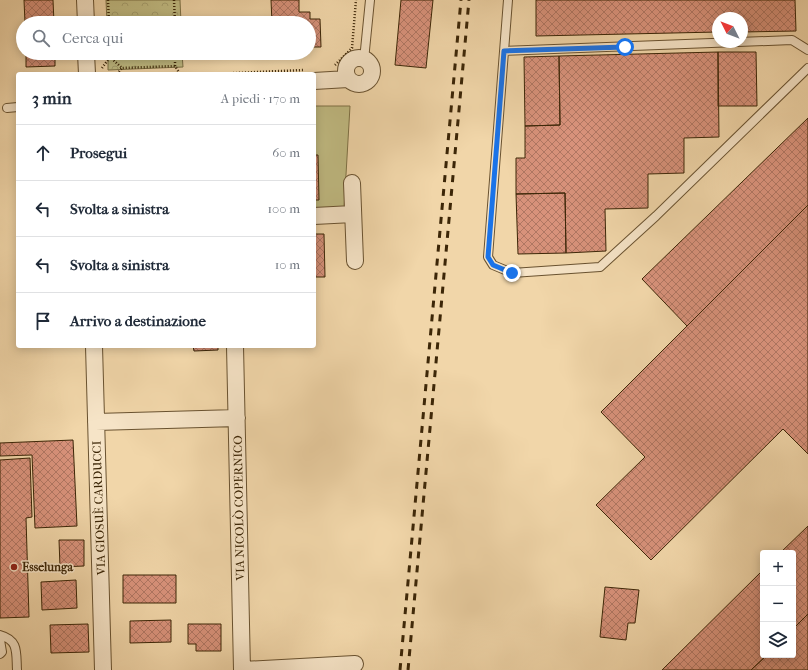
<!DOCTYPE html>
<html lang="it">
<meta charset="utf-8">
<style>
body{margin:0;font-family:"IM FELL French Canon",serif;background:#f6f6f7;color:#1f2937}
.controls{position:absolute;right:12px;bottom:12px;display:grid;overflow:hidden;border-radius:4px;box-shadow:0 2px 10px #0003}
.controls button{width:36px;height:36px;display:grid;place-items:center;padding:0;border:0;border-bottom:1px solid #e0e1e3;background:#fff;color:#1f2937;font:20px sans-serif}
.compass{position:absolute;left:712px;top:12px;width:36px;height:36px;border-radius:50%;background:#fff;box-shadow:0 2px 10px #0003;rotate:312deg}
.stop{position:absolute;width:12px;height:12px;margin:-9px;border:3px solid #1a73e8;border-radius:50%;background:#fff}
.stop.end{background:#1a73e8;border-color:#fff;box-shadow:0 1px 4px #0008}
.list{margin:0;padding:0;list-style:none}
h2{display:flex;justify-content:space-between;align-items:center;height:52px;margin:0;padding:0 16px;font-size:17px}
h2 small{font-size:13px;font-weight:400;color:#747a83}
.list li{display:grid;grid-template-columns:26px 1fr auto;gap:12px;align-items:center;box-sizing:border-box;height:56px;padding:0 16px;border-top:1px solid #e0e1e3}
.list b{display:block;font-size:15px;white-space:nowrap}
.list em{font-size:13px;font-style:normal;color:#747a83}
.icon{flex:none;width:22px;height:22px;fill:none;stroke:currentColor;stroke-width:2;stroke-linecap:round;stroke-linejoin:round}
.map{position:relative;flex:none;width:808px;height:670px;overflow:hidden}
.search{position:absolute;background:#fff;box-shadow:0 2px 10px #0003;left:16px;top:16px;width:300px;height:44px;display:flex;align-items:center;gap:10px;box-sizing:border-box;padding:0 14px;border-radius:22px;color:#747a83;font-size:15px}
.panel{position:absolute;background:#fff;box-shadow:0 2px 10px #0003;left:16px;top:72px;width:300px;height:276px;border-radius:4px}
.map>svg:first-child{display:block}
</style>
<div class="map">
<svg width="808" height="670" viewBox="0 0 808 670">
<defs>
<pattern id="forest-crowns" width="20" height="18" patternUnits="userSpaceOnUse"><rect width="20" height="18" fill="#c1bc83"/><path d="M2 6a3 3 0 1 1 6 0M12 15a3 3 0 1 1 6 0" fill="none" stroke="#a7a170"/></pattern>
<pattern id="building-cross-hatch" width="8" height="8" patternUnits="userSpaceOnUse"><rect width="8" height="8" fill="#d8927b"/><path d="M0 0l8 8M0 8l8-8" fill="none" stroke="#b07763"/></pattern>
</defs>
<rect width="100%" height="100%" fill="#f1d6a9"/>
<filter id="stains"><feTurbulence type="fractalNoise" baseFrequency=".005" numOctaves="4"/><feColorMatrix values="0 0 0 0 .2 0 0 0 0 .09 0 0 0 0 .02 0 0 0 .5 -.17"/></filter>
<radialGradient id="worn" r=".72"><stop offset=".6" stop-color="#630" stop-opacity="0"/><stop offset="1" stop-color="#630" stop-opacity=".3"/></radialGradient>
<path fill="url(#forest-crowns)" stroke="#7e7145" d="M106,0H180L181,23H107Z
M108,53H182L183,67L108,70Z"/>
<path fill="#c1bc83" stroke="#7e7145" d="M314,106H350L344,209L314,210Z"/>
<path fill="url(#building-cross-hatch)" stroke="#3c2607" d="M24,0H53L54,23H25Z
M271,0H299V12H310V19H320L321,47H309V23H272Z
M401,0H433L426,68L395,65Z
M536,0H795L796,31L742,32V18H718V32L536,36Z
M718,52H756L757,106H718Z
M718,52L719,137L684,138V173L648,174V208L605,209L606,251L566,253L565,193L516,194V158H525V126L560,125L559,56Z
M26,53H55V66L26,67Z
M559,56L560,125L525,126L524,57Z
M808,118V205L687,326L642,279Z
M314,155H318L319,200H314Z
M565,193L566,253L518,254L516,194Z
M808,205V454L783,429L651,560L596,505L645,457L601,412Z
M314,234H324L325,277H314Z
M193,346H218V350L194,351Z
M73,440L77,526L35,528L32,455L0,456V443Z
M30,458L32,517L26,518L29,617L0,618V460Z
M808,526V614L793,629V553H780Z
M59,540H84V566L60,567Z
M763,570V655H767L751,670H662Z
M123,575H176V603H123Z
M76,580L77,608L42,610L41,582Z
M605,587L639,590L635,623H628L626,640L600,637Z
M808,614V670H751L767,655H793V629Z
M171,620V642L130,643V621Z
M88,624L89,652L51,653L50,625Z
M188,624H221V651H196V644H188Z"/>
<g fill="none" stroke-linecap="round" stroke-linejoin="round">
<defs>
<path id="lane" d="M508,0L488,257L493,265L512,273L600,267L656,216L808,68
M504,51L792,40L808,50
M364,60L370,0
M7,108L18,107
M0,635C19,640 16,653 17,670
M0,640L2,652L0,654"/>
<path id="street" d="M85,0L86,23
M86,53L87,74
M346 71a13 13 0 1 1 26 0a13 13 0 1 1-26 0Z
M314,81L348,79
M352,183L355,261
M314,216L353,214
M94,346L103,670
M235,346L242,670
M96,422L237,418
M243,670L355,664"/>
</defs>
<use href="#lane" stroke="#695230" stroke-width="10"/>
<use href="#street" stroke="#695230" stroke-width="18"/>
<path stroke="#3c2607" stroke-width="2.5" stroke-dasharray="1 2" stroke-linecap="butt" d="M108,0L109,23
M174,0L175,23
M110,53V57L122,68L175,66
M175,53V66L180,74H183
M335,65L352,48L356,0
M102,68L110,57
M117,74L122,68
M212,74L303,70"/>
<use href="#lane" stroke="#f6e4c7" stroke-width="8"/>
<use href="#street" stroke="#f6e4c7" stroke-width="16"/>
<path stroke="#3c2607" stroke-width="3" stroke-dasharray="7 7" stroke-linecap="butt" d="M400,670L461,0
M408,670L469,0"/>
</g>
<g fill="none" stroke-linecap="round" stroke-linejoin="round">
<path stroke="#1a73e8" stroke-width="5" d="M512,273L493,265L488,257L504,51L625,47"/>
</g>
<circle fill="#8f2418" stroke="#f6e4c7" stroke-width="1.5" cx="14" cy="567" r="4"/>
<g text-anchor="middle" dominant-baseline="central" stroke-width="3" stroke-linejoin="round" paint-order="stroke">
<g font-size="12" fill="#3c2607" stroke="#f6e4c7">
<text transform="translate(99 508) rotate(-92)">VIA GIOSUÈ CARDUCCI</text>
<text transform="translate(239 508) rotate(-91)">VIA NICOLÒ COPERNICO</text>
</g>
<g font-size="12" font-weight="bold" fill="#3c2607" stroke="#f6e4c7" text-anchor="start">
<text x="22" y="567">Esselunga</text>
</g>
</g>
<rect width="100%" height="100%" filter="url(#stains)"/>
<rect width="100%" height="100%" fill="url(#worn)"/>
</svg>
<div class="controls">
<button>+</button>
<button>−</button>
<button><svg class="icon" aria-label="layers" viewBox="0 0 24 24"><path d="M12 4l9 5-9 5-9-5zM3 14l9 5 9-5"/></svg></button>
</div>
<svg class="compass" viewBox="-18 -18 36 36"><path d="M0-13l5 13h-10z" fill="#e53935"/><path d="M0 13l5-13h-10z" fill="#747a83"/></svg>
<div class="stop" style="left:625px;top:47px"></div>
<div class="stop end" style="left:512px;top:273px"></div>
<div class="search"><svg class="icon" aria-label="search" viewBox="0 0 24 24"><circle cx="10" cy="10" r="6"/><path d="M15 15l6 6"/></svg>Cerca qui</div>
<section class="panel">
<h2>3 min<small>A piedi · 170 m</small></h2>
<ul class="list">
<li><svg class="icon" aria-label="ahead" viewBox="0 0 24 24"><path d="M12 20V5M6 11l6-6 6 6"/></svg><div><b>Prosegui</b></div><em>60 m</em></li>
<li><svg class="icon" aria-label="left" viewBox="0 0 24 24"><path d="M17 20v-9H6M10 6l-5 5 5 5"/></svg><div><b>Svolta a sinistra</b></div><em>100 m</em></li>
<li><svg class="icon" aria-label="left" viewBox="0 0 24 24"><path d="M17 20v-9H6M10 6l-5 5 5 5"/></svg><div><b>Svolta a sinistra</b></div><em>10 m</em></li>
<li><svg class="icon" aria-label="arrive" viewBox="0 0 24 24"><path d="M6 21V4h12l-3 4 3 4H6"/></svg><div><b>Arrivo a destinazione</b></div></li>
</ul>
</section>
</div>
